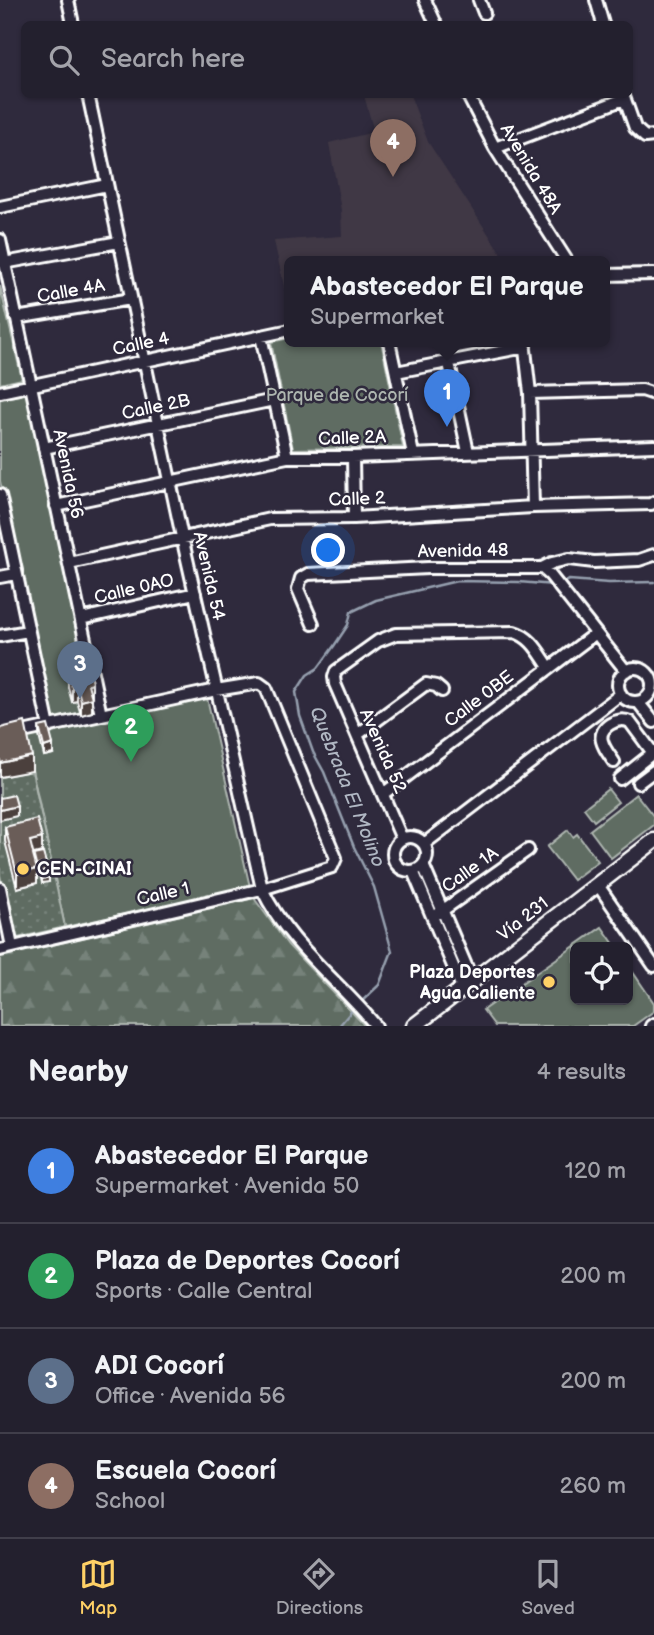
<!DOCTYPE html>
<meta charset="utf-8">
<style>
body{margin:0;font-family:"Balsamiq Sans",sans-serif;background:#2b2836;color:#f1f3f6}
.controls{position:absolute;right:21px;bottom:21px;display:grid;overflow:hidden;border-radius:10px;box-shadow:0 2px 5px #0004}
.controls button{width:63px;height:63px;display:grid;place-items:center;padding:0;border:0;border-bottom:2px solid #403e4a;background:#23202e;color:#f1f3f6;font:35px sans-serif}
.you{position:absolute;left:329px;top:551px;width:24px;height:24px;margin:-18px;border:5px solid #fff;border-radius:50%;background:#1a73e8;box-shadow:0 0 0 10px #1a73e833}
.badge{display:grid;place-items:center;width:46px;height:46px;border-radius:50%;background:#ffd166;color:#fff;font-size:23px;font-weight:700}
.pin{position:absolute;translate:-50% -58px;filter:drop-shadow(0 2px 4px #0008)}
.pin::after{content:'';position:absolute;top:37px;width:24px;height:21px;background:inherit;clip-path:polygon(0 0,100% 0,50% 100%)}
.popup{position:absolute;left:284px;top:256px;width:326px;height:91px;box-sizing:border-box;display:grid;place-content:center;border-radius:10px;background:#23202e;filter:drop-shadow(0 2px 5px #0005);font-size:23px;white-space:nowrap;color:#a3a3aa}
.popup b{font-size:26px;color:#f1f3f6}
.popup::after{content:'';position:absolute;left:50%;top:100%;margin-left:-14px;border:14px solid transparent;border-top-color:#23202e}
.list{margin:0;padding:0;list-style:none}
h2{display:flex;justify-content:space-between;align-items:center;height:91px;margin:0;padding:0 28px;font-size:30px}
h2 small{font-size:23px;font-weight:400;color:#a3a3aa}
.list li{display:grid;grid-template-columns:46px 1fr auto;gap:21px;align-items:center;box-sizing:border-box;height:105px;padding:0 28px;border-top:2px solid #403e4a}
.list b{display:block;font-size:26px;white-space:nowrap}
.list p{margin:0;font-size:23px;white-space:nowrap;color:#a3a3aa}
.list em{font-size:23px;font-style:normal;color:#a3a3aa}
.icon{flex:none;width:38px;height:38px;fill:none;stroke:currentColor;stroke-width:2;stroke-linecap:round;stroke-linejoin:round}
.map{position:relative;flex:none;width:654px;height:1026px;overflow:hidden}
.search{position:absolute;background:#23202e;box-shadow:0 2px 5px #0004;left:21px;right:21px;top:21px;height:77px;display:flex;align-items:center;gap:18px;box-sizing:border-box;padding:0 24px;border-radius:10px;color:#a3a3aa;font-size:26px}
.sheet{height:511px;background:#23202e}
nav{display:flex;justify-content:space-around;align-items:center;box-sizing:border-box;height:98px;border-top:2px solid #403e4a;background:#23202e;font-size:19px;color:#a3a3aa}
nav a{display:grid;justify-items:center;gap:4px}
nav .on{color:#ffd166}
.map>svg:first-child{display:block}
</style>
<div class="map">
<svg width="654" height="1026" viewBox="0 0 654 1026">
<defs>
<pattern id="forest-firs" width="22" height="20" patternUnits="userSpaceOnUse" patternTransform="scale(1.75)"><rect width="22" height="20" fill="#5e6c62"/><path d="M5 1l3.5 6h-7zM16 11l3.5 6h-7z" fill="#76827a"/></pattern>
<pattern id="garden-dots" width="8" height="8" patternUnits="userSpaceOnUse" patternTransform="scale(1.75)"><rect width="8" height="8" fill="#5e6c62"/><path d="M2 2h.1M6 6h.1" fill="none" stroke="#76827a" stroke-width="1.8" stroke-linecap="round"/></pattern>
</defs>
<rect width="100%" height="100%" fill="#2f2a3d"/>
<filter id="ink" filterUnits="userSpaceOnUse"><feTurbulence type="fractalNoise" baseFrequency=".0143" numOctaves="2"/><feDisplacementMap in="SourceGraphic" scale="14" xChannelSelector="R" yChannelSelector="G"/><feConvolveMatrix kernelMatrix="1 2 1 2 8 2 1 2 1" color-interpolation-filters="sRGB"/></filter>
<g filter="url(#ink)">
<path fill="#413945" d="M364,95H410L428,142L506,261H290L289,308L274,241L342,236L341,210L329,143L374,132Z"/>
<path fill="#5e6c62" stroke="#aeb6b0" stroke-width="2" d="M0,286L22,379L0,384Z
M289,338L290,341H381L403,447L293,449L271,342Z
M29,393L97,713L51,722L0,481V399Z
M207,698L250,887L65,927L25,736Z
M608,789L618,802L594,821L584,808Z
M636,794L654,817V825L611,858L590,830Z
M568,830L573,837L577,834L598,861L573,880L547,847Z
M602,927L616,947H575V1000H628V965L654,1003V1011L633,1026H495L483,1010Z"/>
<path fill="url(#forest-firs)" stroke="#aeb6b0" stroke-width="2" d="M254,898L288,945L365,1026H0V957Z"/>
<path fill="url(#garden-dots)" stroke="#aeb6b0" stroke-width="2" d="M32,771L65,927L13,939L0,875V820L16,816L0,808V777Z"/>
<g fill="none" stroke-linecap="round" stroke-linejoin="round">
<path stroke="#96a0af" stroke-width="2.5" d="M560,583L569,580L609,583L654,582
M359,1004L379,985L392,951L374,887L354,847L324,772L313,752L300,716L296,692L307,675L318,668L334,646L348,625L351,612L376,600L457,581L519,582L554,585
M339,1026L354,1008"/>
<defs>
<path id="minor" d="M68,0L73,24
M425,0L436,24
M479,0L484,13
M596,0L603,24
M88,94L182,537L262,889C288,944 338,980 376,1026
M467,94L495,148L567,261
M623,94L635,128L645,137L654,136
M495,148L624,99
M0,207L107,185
M0,240L101,715
M4,263L119,242
M604,275L654,274
M16,318L131,299
M261,336L287,457
M389,341L413,454
M524,341L530,393L533,507
M449,363L468,452
M396,372L525,347
M0,392L290,330
M530,393L642,390L654,394
M44,448L274,400
M353,457L354,518
M0,495L49,727
M56,506L287,457H353L654,446
M69,563L270,519L354,518L533,507L651,504L654,502
M542,568L552,563L569,559L594,562L639,560L654,555
M0,577L16,574
M81,619L195,593
M313,624L298,589L301,578L308,574L428,568H542L550,575L626,671
M0,636L28,631
M618 685a17 17 0 1 1 34 0a17 17 0 1 1-34 0Z
M638,702L654,722
M357,735L426,684L436,686L442,691
M0,737L216,690L259,683L266,688L336,858L332,867L262,889L0,950
M614,762C610,756 604,749 602,741C598,727 618,716 630,722L653,753
M620,779L654,752
M638,783L654,771
M383,794L596,633
M393 854a17 17 0 1 1 34 0a17 17 0 1 1-34 0Z
M402,839L335,684L334,677L336,671L378,641L396,634L514,632C532,637 539,653 549,667
M424,844L621,694
M423,865L473,982
M413,871L463,990
M598,885L654,966
M0,888L12,947
M439,913L528,850
M651,1026L654,1024"/>
<path id="major" d="M414,1026L654,841"/>
</defs>
<use href="#minor" stroke="#fff" stroke-width="16"/>
<use href="#major" stroke="#fff" stroke-width="19"/>
<use href="#minor" stroke="#2f2a3d" stroke-width="10"/>
<use href="#major" stroke="#2f2a3d" stroke-width="14"/>
</g>
<path fill="#5c504d" stroke="#fff" stroke-width="2" d="M68,673L92,697H91L92,712L81,715L77,701L72,702L68,687Z
M39,727L53,754L44,756L39,736Z
M5,827L42,852L33,854L46,870L49,882L42,883L40,874L37,875V883L17,888L5,841Z"/>
<path fill="#4b413e" stroke="#fff" stroke-width="2" d="M92,683V697L88,698V684Z
M77,686V701L72,702V688Z
M92,698V712L81,715V701Z
M53,744V754L44,756V747Z
M32,756V771L0,777V763Z
M17,806V816L0,820V810Z
M42,838V852L30,855V841Z
M46,863V873L37,875V883L17,888V874L36,866Z
M49,877V882L42,883V879Z"/>
<path fill="#6b5d59" stroke="#fff" stroke-width="2" d="M89,668L92,683L88,684L92,698L81,701L77,686L72,688L68,673Z
M25,722L32,756L0,763V728Z
M48,725L53,744L44,747L39,727Z
M14,795L17,806L0,810V798Z
M37,819L42,838L30,841L37,869L17,874L5,827Z
M43,853L46,863L36,866L33,855Z
M47,870L49,877L42,879L40,872Z"/>
</g>
<g fill="#ffd166" stroke="#2f2a3d" stroke-width="2.5">
<circle cx="23" cy="869" r="7"/>
<circle cx="549" cy="982" r="7"/>
</g>
<g text-anchor="middle" dominant-baseline="central" stroke-width="5" stroke-linejoin="round" paint-order="stroke">
<g font-size="18" fill="#fff" stroke="#2f2a3d">
<text transform="translate(531 169) rotate(59)">Avenida 48A</text>
<text transform="translate(71 291) rotate(-10)">Calle 4A</text>
<text transform="translate(141 344) rotate(-12)">Calle 4</text>
<text transform="translate(156 407) rotate(-12)">Calle 2B</text>
<text transform="translate(352 438) rotate(-2)">Calle 2A</text>
<text transform="translate(68 474) rotate(78)">Avenida 56</text>
<text transform="translate(357 499) rotate(-2)">Calle 2</text>
<text transform="translate(463 551) rotate(-1)">Avenida 48</text>
<text transform="translate(209 576) rotate(77)">Avenida 54</text>
<text transform="translate(134 589) rotate(-13)">Calle 0AO</text>
<text transform="translate(479 699) rotate(-37)">Calle 0BE</text>
<text transform="translate(383 751) rotate(66)">Avenida 52</text>
<text transform="translate(470 870) rotate(-36)">Calle 1A</text>
<text transform="translate(163 894) rotate(-13)">Calle 1</text>
<text transform="translate(523 919) rotate(-38)">Vía 231</text>
</g>
<g font-size="18" fill="#aeb6b0" stroke="#2f2a3d">
<text x="337" y="395">Parque de Cocorí</text>
</g>
<g font-size="18" font-weight="bold" fill="#fff" stroke="#2f2a3d" text-anchor="start">
<text x="37" y="869">CEN-CINAI</text>
<text x="535" y="972" text-anchor="end">Plaza Deportes<tspan x="535" dy="21">Agua Caliente</tspan></text>
</g>
<g font-size="19" font-style="italic" fill="#b0b7c3" stroke="#2f2a3d">
<text transform="translate(347 787) rotate(68)">Quebrada El Molino</text>
</g>
</g>
</svg>
<div class="controls">
<button><svg class="icon" aria-label="locate" viewBox="0 0 24 24"><circle cx="12" cy="12" r="6"/><path d="M12 2v4M12 18v4M2 12h4M18 12h4"/></svg></button>
</div>
<div class="you"></div>
<div class="pin badge" style="left:447px;top:427px;background:#3f7fe0">1</div>
<div class="popup"><b>Abastecedor El Parque</b>Supermarket</div>
<div class="pin badge" style="left:131px;top:762px;background:#2e9e5b">2</div>
<div class="pin badge" style="left:80px;top:699px;background:#5c6f8a">3</div>
<div class="pin badge" style="left:393px;top:177px;background:#8d6e63">4</div>
<div class="search"><svg class="icon" aria-label="search" viewBox="0 0 24 24"><circle cx="10" cy="10" r="6"/><path d="M15 15l6 6"/></svg>Search here</div>
</div>
<section class="sheet">
<h2>Nearby<small>4 results</small></h2>
<ul class="list">
<li><span class="badge" style="background:#3f7fe0">1</span><div><b>Abastecedor El Parque</b><p>Supermarket · Avenida 50</p></div><em>120 m</em></li>
<li><span class="badge" style="background:#2e9e5b">2</span><div><b>Plaza de Deportes Cocorí</b><p>Sports · Calle Central</p></div><em>200 m</em></li>
<li><span class="badge" style="background:#5c6f8a">3</span><div><b>ADI Cocorí</b><p>Office · Avenida 56</p></div><em>200 m</em></li>
<li><span class="badge" style="background:#8d6e63">4</span><div><b>Escuela Cocorí</b><p>School</p></div><em>260 m</em></li>
</ul>
</section>
<nav>
<a class="on"><svg class="icon" aria-label="map" viewBox="0 0 24 24"><path d="M3 6l6-2 6 2 6-2v14l-6 2-6-2-6 2zM9 4v14M15 6v14"/></svg>Map</a>
<a><svg class="icon" aria-label="directions" viewBox="0 0 24 24"><path d="M12 3l9 9-9 9-9-9zM9 14v-3h6M13 9l2 2-2 2"/></svg>Directions</a>
<a><svg class="icon" aria-label="saved" viewBox="0 0 24 24"><path d="M7 4h10v16l-5-4-5 4z"/></svg>Saved</a>
</nav>
